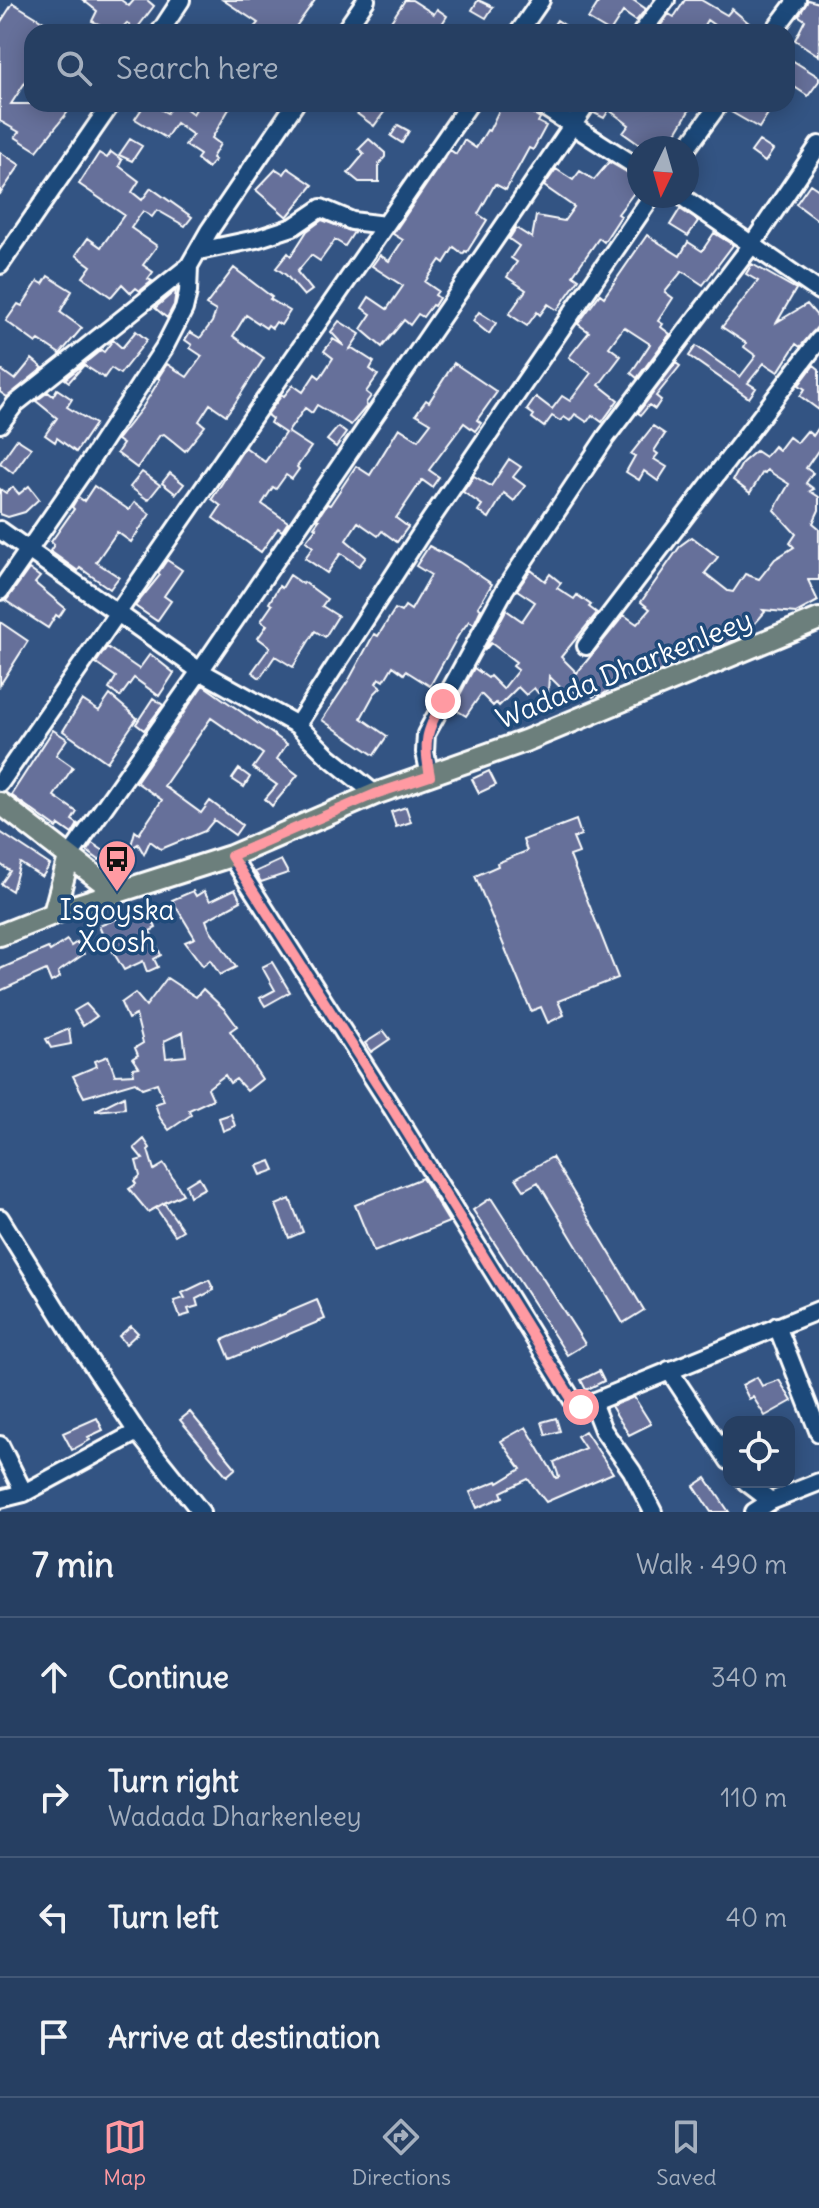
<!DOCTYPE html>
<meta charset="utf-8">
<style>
body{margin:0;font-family:Delius,sans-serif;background:#2e4668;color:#f1f3f6}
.controls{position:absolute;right:24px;bottom:24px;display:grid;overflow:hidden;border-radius:16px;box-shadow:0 4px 20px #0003}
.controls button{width:72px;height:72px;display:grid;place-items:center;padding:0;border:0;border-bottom:2px solid #425877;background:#263f62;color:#f1f3f6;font:40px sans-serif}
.compass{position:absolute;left:627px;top:136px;width:72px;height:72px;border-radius:50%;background:#263f62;box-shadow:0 4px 20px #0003;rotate:185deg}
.stop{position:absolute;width:24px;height:24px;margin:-18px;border:6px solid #ff9aa2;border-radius:50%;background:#fff}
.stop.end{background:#ff9aa2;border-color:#fff;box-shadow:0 2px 8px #0008}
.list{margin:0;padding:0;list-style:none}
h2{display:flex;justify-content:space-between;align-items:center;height:104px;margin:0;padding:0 32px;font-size:34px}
h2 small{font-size:26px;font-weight:400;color:#a4afbe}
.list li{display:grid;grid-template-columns:52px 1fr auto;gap:24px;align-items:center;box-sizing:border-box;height:120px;padding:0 32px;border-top:2px solid #425877}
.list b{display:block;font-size:30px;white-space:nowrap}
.list p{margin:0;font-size:26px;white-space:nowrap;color:#a4afbe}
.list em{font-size:26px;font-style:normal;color:#a4afbe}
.icon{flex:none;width:44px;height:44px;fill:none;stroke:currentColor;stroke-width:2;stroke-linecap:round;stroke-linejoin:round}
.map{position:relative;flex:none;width:819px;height:1512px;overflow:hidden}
.search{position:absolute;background:#263f62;box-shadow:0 4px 20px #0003;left:24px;right:24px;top:24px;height:88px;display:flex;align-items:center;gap:20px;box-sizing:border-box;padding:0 28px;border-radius:24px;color:#a4afbe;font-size:30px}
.sheet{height:584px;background:#263f62}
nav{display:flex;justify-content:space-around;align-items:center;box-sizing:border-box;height:112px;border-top:2px solid #425877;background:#263f62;font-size:22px;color:#a4afbe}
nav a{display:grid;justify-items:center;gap:4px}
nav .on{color:#ff9aa2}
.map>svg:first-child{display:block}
</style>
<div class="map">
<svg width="819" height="1512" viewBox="0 0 819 1512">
<rect width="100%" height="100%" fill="#335483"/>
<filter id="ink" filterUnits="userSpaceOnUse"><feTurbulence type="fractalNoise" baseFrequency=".0125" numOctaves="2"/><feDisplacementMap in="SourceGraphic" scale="16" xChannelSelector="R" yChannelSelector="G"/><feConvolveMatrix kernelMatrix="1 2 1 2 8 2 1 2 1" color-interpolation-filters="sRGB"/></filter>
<g filter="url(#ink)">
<path fill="#66709a" stroke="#fff" stroke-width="2" fill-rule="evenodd" d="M83,0H121L129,6L134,0H147L154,6L135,31L127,23L118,32H100L101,25L92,21L97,11Z
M223,0H315L292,32H250L258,23Z
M405,0H412L434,14L437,9L447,16L437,32H384Z
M478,0L493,7L486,18L472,10Z
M600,0H633L646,9L636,21L623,12L610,32L588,19Z
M685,0H701L727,15L732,9L750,24L744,32H724L707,20L700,32H656L669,14L674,17Z
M808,0L819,3V56L795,40L805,20L799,16Z
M13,3L44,22L53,32H32V80L28,78L11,104H74L37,151L15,137L19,132L0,121V23Z
M557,20L575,32H549Z
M787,57L819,77V81L808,96L787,82Z
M145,104H151L167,113L173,104H180L193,114L199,104H232L212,138L220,144L212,158L215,160L208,168L197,159L200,155L185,145L193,135L176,123L166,138L135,119Z
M344,104H390L374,126Z
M502,104H527L532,113L540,118L538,122L546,126L533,150L529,148L506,190L495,184L478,214L487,220L467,252L465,251L463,254L454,247L444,263L440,260L425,282L438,291L435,295L439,298L434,306L432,305L423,317L418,314L410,325L404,320L382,347L361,329L371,314L362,308L369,297L387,309L403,286L372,266L380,255L389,261L403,240L393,234L450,150L456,154L464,140L476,148L487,130L489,131Z
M598,104H682L690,109L667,148H644L623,133L629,125L609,110L604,118L594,113Z
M736,104H774L759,128L731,112Z
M398,125L409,131L402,143L391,136Z
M130,139L142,146L132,161L119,155Z
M369,139L385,153V157L379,164V182H359L348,173L364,154L359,149Z
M759,141L773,150L765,162L751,152Z
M0,152L20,165L0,194Z
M111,152L122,160L119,166L139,181L132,192L142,200L151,188L192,217L185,226L157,210L152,217L143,211L131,228L157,246L143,265L153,272L148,279L152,281L140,291L136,288L131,293L122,284L111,297L83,277L91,266L76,255L88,238L101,247L124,215L79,184L99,153L107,158Z
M609,162L639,179V186L618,214L621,216L604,242L599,238L573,275L579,279L557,310L548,304L540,315L537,312L527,326L509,314L526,290L507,277L517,262L511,258L519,246L509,239L516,228L532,238L536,216L564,221L574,207L544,186L556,169L573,180L580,171L594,180Z
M288,168L313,185L287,217L256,190L276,169L284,174Z
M810,184L819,190V221L796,204Z
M680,209L698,221L688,236L670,225Z
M322,220L354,232L345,246L335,240L320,261L311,255L297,272L312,290L304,296L286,275L276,268L288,253L291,256L307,231Z
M714,233L733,245L703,285L682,271L665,292L673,298L658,321L663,324L661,327L670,334L637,378L631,373L650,344L624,327L609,347L621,356L599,385L618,400L602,422L592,415L587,422L575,414L570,421L564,417L560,421L552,416L544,427L532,418L534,415L527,410L536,397L552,409L562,396L570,401L591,373L569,357L589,332L578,324L600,294L604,297L647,235L680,256L688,242L702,251Z
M752,264L796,289L777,322L807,304L819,318V325L800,347L796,344L778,372L764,363L748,383L756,388L749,398L689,356L696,346L740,377L756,356L744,347L746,343L722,327L758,281L746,274Z
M234,268L272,297L270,299L290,311L281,325L276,322L272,328L268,325L266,328L246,315L233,336L264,358L235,403L226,415L210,404L199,421L205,426L185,451L164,434L160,435L137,468L117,453L123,444L117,440L142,408L160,379L158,378L167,364L187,377L202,356L190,348L192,345L185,340L190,332L200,338L212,322L216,311L206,305Z
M48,276L72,291L60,312L82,328L60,354L39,340L36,343L6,321L18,304L22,306L38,281L43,284Z
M176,290L174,305L167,318L155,308Z
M479,312L496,323L489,334L473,321Z
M339,321L360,334L350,349L352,348L374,362L370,369L378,375L366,392L371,396L366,403L367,406L351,425L317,405L312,413L305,408L288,432L311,447L297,467L299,469L292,479L286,475L276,489L273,487L262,504L288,522L282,531L278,528L261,552L213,518L221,506L212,499L245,447L265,462L285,433L270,423L272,419L267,415L282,395L284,396L293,385L303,392L315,374L320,378L333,358L324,351L333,339L344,346L331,332Z
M136,331L147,340L120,374L111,368L104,378L84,365L69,382L65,379L101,350L104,352L113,340L122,348Z
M32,359L43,368L7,397L0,392V369L15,380Z
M454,363L497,392L477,420L481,423L475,431L464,423L429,470L439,477L432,487L422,480L401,511L396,518L408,527L397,542L382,531L378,536L358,522L346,540L366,557L359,566L341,553L327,573L305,558L313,547L306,541L316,528L314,527L319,520L317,519L327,504L330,505L356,466L370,475L399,428L418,440L431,423L416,414L426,400L429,402Z
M676,363L680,366L656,396L661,400L655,409L649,405L641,415L638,413Z
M814,365L819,369V410L800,396L805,389L799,385Z
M57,389L72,399L67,407L95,424L76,452L57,438L55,442L45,435L57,418L36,401L48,392L53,396Z
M653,426L665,434L654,451L658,454L654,459L667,467L658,481L644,471L639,480L626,472L635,456L631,454Z
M338,427L346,433L336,447L327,440Z
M819,427V449L806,468L813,473L806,483L814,489L810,491L819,497V510L813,523L819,528V580H808L818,601L796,613L763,610L765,612L750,629L735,640L713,649L712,643L695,652L691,647L669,667L649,676L644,670L613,681L616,686L600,696L598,694L593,697L590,693L581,697L573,691L568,695L549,676L548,693H538L534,688L526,695L518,687L499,706L496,703L493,706L481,694L466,716L453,708L474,668L488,678L490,676L503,689L518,670L513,666L516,662L491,643L484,651L506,610L522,621L535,602L517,590L531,570L545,581L550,574L561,583L557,588L574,599L577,595L591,605L589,607L597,613L561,657L577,673L624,615L637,624L650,609L641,602L681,545L692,537L718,557L705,573L728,591L733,592L745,574L759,579L775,559L794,547L790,543L796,534L774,510L789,484L767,470L765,473L763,472L750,493L733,480L743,462L756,451L765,457L774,446L779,450L789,437L797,443L807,431L813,436Z
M17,439L31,448L13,473L0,463Z
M509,459L521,467L513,477L525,486L514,501L504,493L489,518L478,511L482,505L463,492L474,476L491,486Z
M142,472L160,485L148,500L130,487Z
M170,473L184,484L176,494L162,483Z
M29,486L39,499L25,512L8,517L0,514V489L6,493L13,487L19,494Z
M94,486L129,510L135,502L150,514L131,542L117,532L96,562L119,577L110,589L80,568L78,571L50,551L54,545L51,542L74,509L72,507L78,497L84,501Z
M429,546L459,562L492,584L478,607L481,609L474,624L469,621L458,636L430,686L406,671L404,674L393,666L384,681L379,678L376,683L381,687L374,694L361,718L387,736L374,755L322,720L350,678L374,634L378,636L395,609L401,612L405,606L411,610L431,575L416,566Z
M167,560L182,570L164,596L171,601L157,621L135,606L160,575L158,573Z
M29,569L40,577L35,583L65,608L59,617L56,615L48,628L6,601Z
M290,575L303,584L304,582L327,599L322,606L338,616L325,637L315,631L293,667L275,656L260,678L252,672L270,647L258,638L267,625L261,621L272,605L269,603L279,586L282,588Z
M0,622L28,641L0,685Z
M107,647L139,669L150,654L174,673L159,696L134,678L120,697L109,689L116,677L96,663Z
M203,685L287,744L277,759L298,775L272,806L265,799L277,785L253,768L263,754L211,718L164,786L201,813L210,801L242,825L235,835L214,820L205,831L161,849L150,841L144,854L138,844L130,849L135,831L139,834L162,800L136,782Z
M110,695L137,718L107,762L63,731L82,700L99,711Z
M153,698L163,705L144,730L136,724Z
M53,730L67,739L56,755L73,767L54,796L77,812L72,820L78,824L72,834L59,825L57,828L11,795Z
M239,769L250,777L244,787L232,779Z
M489,771L496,785L479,793L472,779Z
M406,807L411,822L396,827L391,812Z
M576,820L581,835L573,838L579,853L570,856L618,978L558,1001L564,1015L548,1023L541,1007L531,1011L475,876L498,866L497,863L527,851L523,840Z
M0,832L50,865L42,877L20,863L12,891L1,884L10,871L0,864Z
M92,843L107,853L99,860L87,851Z
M281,860L288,873L261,882L255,872Z
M235,889L241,901L206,920L209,928L236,967L220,975L210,960L203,966L185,942L195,938L172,900L193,891L196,896L204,891L210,901Z
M147,907L149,911L155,909L159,919L153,921L156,928L150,931L161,955L154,959L158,967L147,972L143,961L124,970L110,947L108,948L99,926Z
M67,940L71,946L77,942L84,954L58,972L60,977L51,982L46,970L0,991V969L48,948L50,951Z
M272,962L290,992L265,1006L260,998L275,990L262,967Z
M167,978L196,997L203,989L225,1010L237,1026L230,1031L262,1079L247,1091L236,1079L230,1083L225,1075L208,1088L213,1099L189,1110L191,1115L169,1130L160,1118L155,1104L164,1101L157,1083L142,1088L135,1082L84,1097L73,1076L97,1066L95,1061L108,1056L115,1075L134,1074L133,1068L139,1067L133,1058L138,1055L135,1048L143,1043L136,1015L128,1019L121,1003L135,993L146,1006ZM183,1032L186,1056L166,1058L164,1041Z
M86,1004L97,1016L83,1026L74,1011Z
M69,1029L71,1044L51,1048L46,1039Z
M384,1031L390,1039L371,1052L365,1043Z
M124,1096L125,1108L96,1111V1110Z
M231,1114L235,1126L223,1131L219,1118Z
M144,1139L150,1148L148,1150L154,1170L164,1164L183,1194L164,1203L183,1230L175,1235L156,1208L164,1203L148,1212L129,1189L136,1184L134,1181L140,1176L136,1161L143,1159L134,1148Z
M552,1157L644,1310L623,1323L538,1182L524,1190L516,1178Z
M271,1161L275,1170L261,1175L257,1166Z
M199,1177L205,1188L190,1196L186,1185Z
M422,1178L449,1222L374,1252L355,1205Z
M491,1198L585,1344L567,1355L473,1210Z
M290,1199L303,1232L289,1238L276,1205Z
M209,1280L214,1290L196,1299L198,1306L188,1309L190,1314L180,1317L174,1301L185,1298L182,1293Z
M317,1300L325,1319L230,1359L222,1340Z
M131,1326L138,1333L126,1344L119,1336Z
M599,1371L604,1381L586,1390L581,1380Z
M757,1377L762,1386L779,1380L792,1401L765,1416L753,1397L749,1399L742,1385Z
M634,1397L651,1424L629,1435L611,1406Z
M190,1412L236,1468L227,1476L180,1420Z
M97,1418L103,1430L88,1437L90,1440L72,1450L63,1433Z
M556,1418L560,1431L546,1435L542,1422Z
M526,1427L556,1478L559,1477L554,1462L585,1448L577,1436L585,1431L613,1473L546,1502L528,1479L501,1492L503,1497L477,1508L470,1492L497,1481L498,1483L521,1469L501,1441Z
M706,1478L729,1512H711L694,1486Z"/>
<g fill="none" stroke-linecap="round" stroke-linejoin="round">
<defs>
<path id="minor" d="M160,32L181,0
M344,32L366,0
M519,32L541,0
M642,32L666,0
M773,32L797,0
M539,104L639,168
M687,148L719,104
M681,196L819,291
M199,251L256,239L293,227L321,208L352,221L385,225
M0,265L111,104
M0,424L15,404L189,266
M0,530L200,671L297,725L328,756L375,794
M0,591L84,470L164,348L184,309L188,292L189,266L209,231L295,104
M586,646L819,340
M297,725L420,535L652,196
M430,776L425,752L426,734L505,589L606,437L751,246L819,145
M0,783L469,104
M231,856L392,1108L573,1401L581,1407L819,1310
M69,857L200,671L587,104
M0,1218L75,1339L137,1432L201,1512
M777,1326L819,1433
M669,1370L729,1461
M592,1402L603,1430L632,1471L653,1512
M0,1445L24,1493
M746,1482L771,1501L819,1482
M0,1499L24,1493L137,1432
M754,1512L771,1501"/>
<path id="major" d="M0,803L117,893
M54,913L69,857
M0,935L71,907L231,856L375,794L525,741L819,619"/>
</defs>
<use href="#minor" stroke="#fff" stroke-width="22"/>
<use href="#major" stroke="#fff" stroke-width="26"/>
<use href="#minor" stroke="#1f4a7a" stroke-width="16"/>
<use href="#major" stroke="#6c7f7c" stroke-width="20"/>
</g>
</g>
<g fill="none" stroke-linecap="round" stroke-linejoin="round" filter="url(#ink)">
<path stroke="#ff9aa2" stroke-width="10" d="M443,701C426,731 423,742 430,776L375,794L231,856L392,1108L573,1401L581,1407"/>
</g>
<defs>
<symbol id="bus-pin" viewBox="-11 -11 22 30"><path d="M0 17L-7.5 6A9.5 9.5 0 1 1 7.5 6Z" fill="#ff9aa2" stroke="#1f4a7a"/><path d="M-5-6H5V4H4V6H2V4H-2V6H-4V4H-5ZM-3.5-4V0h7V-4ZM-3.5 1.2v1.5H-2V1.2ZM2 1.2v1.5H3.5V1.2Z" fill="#111"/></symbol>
</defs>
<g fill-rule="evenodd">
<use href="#bus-pin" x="95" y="837" width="44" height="60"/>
</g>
<g text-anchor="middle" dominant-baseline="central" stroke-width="7" stroke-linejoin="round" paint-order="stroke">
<g font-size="28" fill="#fff" stroke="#1f4a7a">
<text transform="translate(624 669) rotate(-22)">Wadada Dharkenleey</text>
</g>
<g font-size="28" fill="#fff" stroke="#1f4a7a">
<text x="117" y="910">Isgoyska<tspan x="117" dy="32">Xoosh</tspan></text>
</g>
</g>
</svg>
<div class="controls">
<button><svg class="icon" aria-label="locate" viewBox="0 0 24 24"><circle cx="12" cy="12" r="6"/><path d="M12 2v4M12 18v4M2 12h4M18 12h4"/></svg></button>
</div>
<svg class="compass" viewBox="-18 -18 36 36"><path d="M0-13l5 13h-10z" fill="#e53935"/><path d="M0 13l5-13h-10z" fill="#a4afbe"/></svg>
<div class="stop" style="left:581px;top:1407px"></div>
<div class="stop end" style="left:443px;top:701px"></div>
<div class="search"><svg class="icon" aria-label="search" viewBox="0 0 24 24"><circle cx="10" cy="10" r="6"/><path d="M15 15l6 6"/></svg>Search here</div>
</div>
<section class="sheet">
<h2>7 min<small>Walk · 490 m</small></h2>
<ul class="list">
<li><svg class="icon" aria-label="ahead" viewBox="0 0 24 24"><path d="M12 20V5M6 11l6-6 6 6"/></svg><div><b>Continue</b></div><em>340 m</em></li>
<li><svg class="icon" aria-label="right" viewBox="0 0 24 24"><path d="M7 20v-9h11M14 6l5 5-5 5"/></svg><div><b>Turn right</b><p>Wadada Dharkenleey</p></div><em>110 m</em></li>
<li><svg class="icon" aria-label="left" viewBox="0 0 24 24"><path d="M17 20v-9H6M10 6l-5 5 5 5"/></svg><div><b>Turn left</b></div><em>40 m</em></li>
<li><svg class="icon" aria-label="arrive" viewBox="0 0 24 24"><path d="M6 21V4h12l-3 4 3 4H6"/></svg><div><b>Arrive at destination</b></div></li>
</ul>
</section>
<nav>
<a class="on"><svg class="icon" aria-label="map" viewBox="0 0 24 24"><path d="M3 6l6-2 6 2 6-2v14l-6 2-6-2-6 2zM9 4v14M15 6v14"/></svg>Map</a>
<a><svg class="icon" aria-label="directions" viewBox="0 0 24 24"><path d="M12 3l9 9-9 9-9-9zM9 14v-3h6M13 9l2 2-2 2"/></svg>Directions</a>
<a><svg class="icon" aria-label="saved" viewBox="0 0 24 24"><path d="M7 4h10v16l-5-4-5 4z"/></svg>Saved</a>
</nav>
